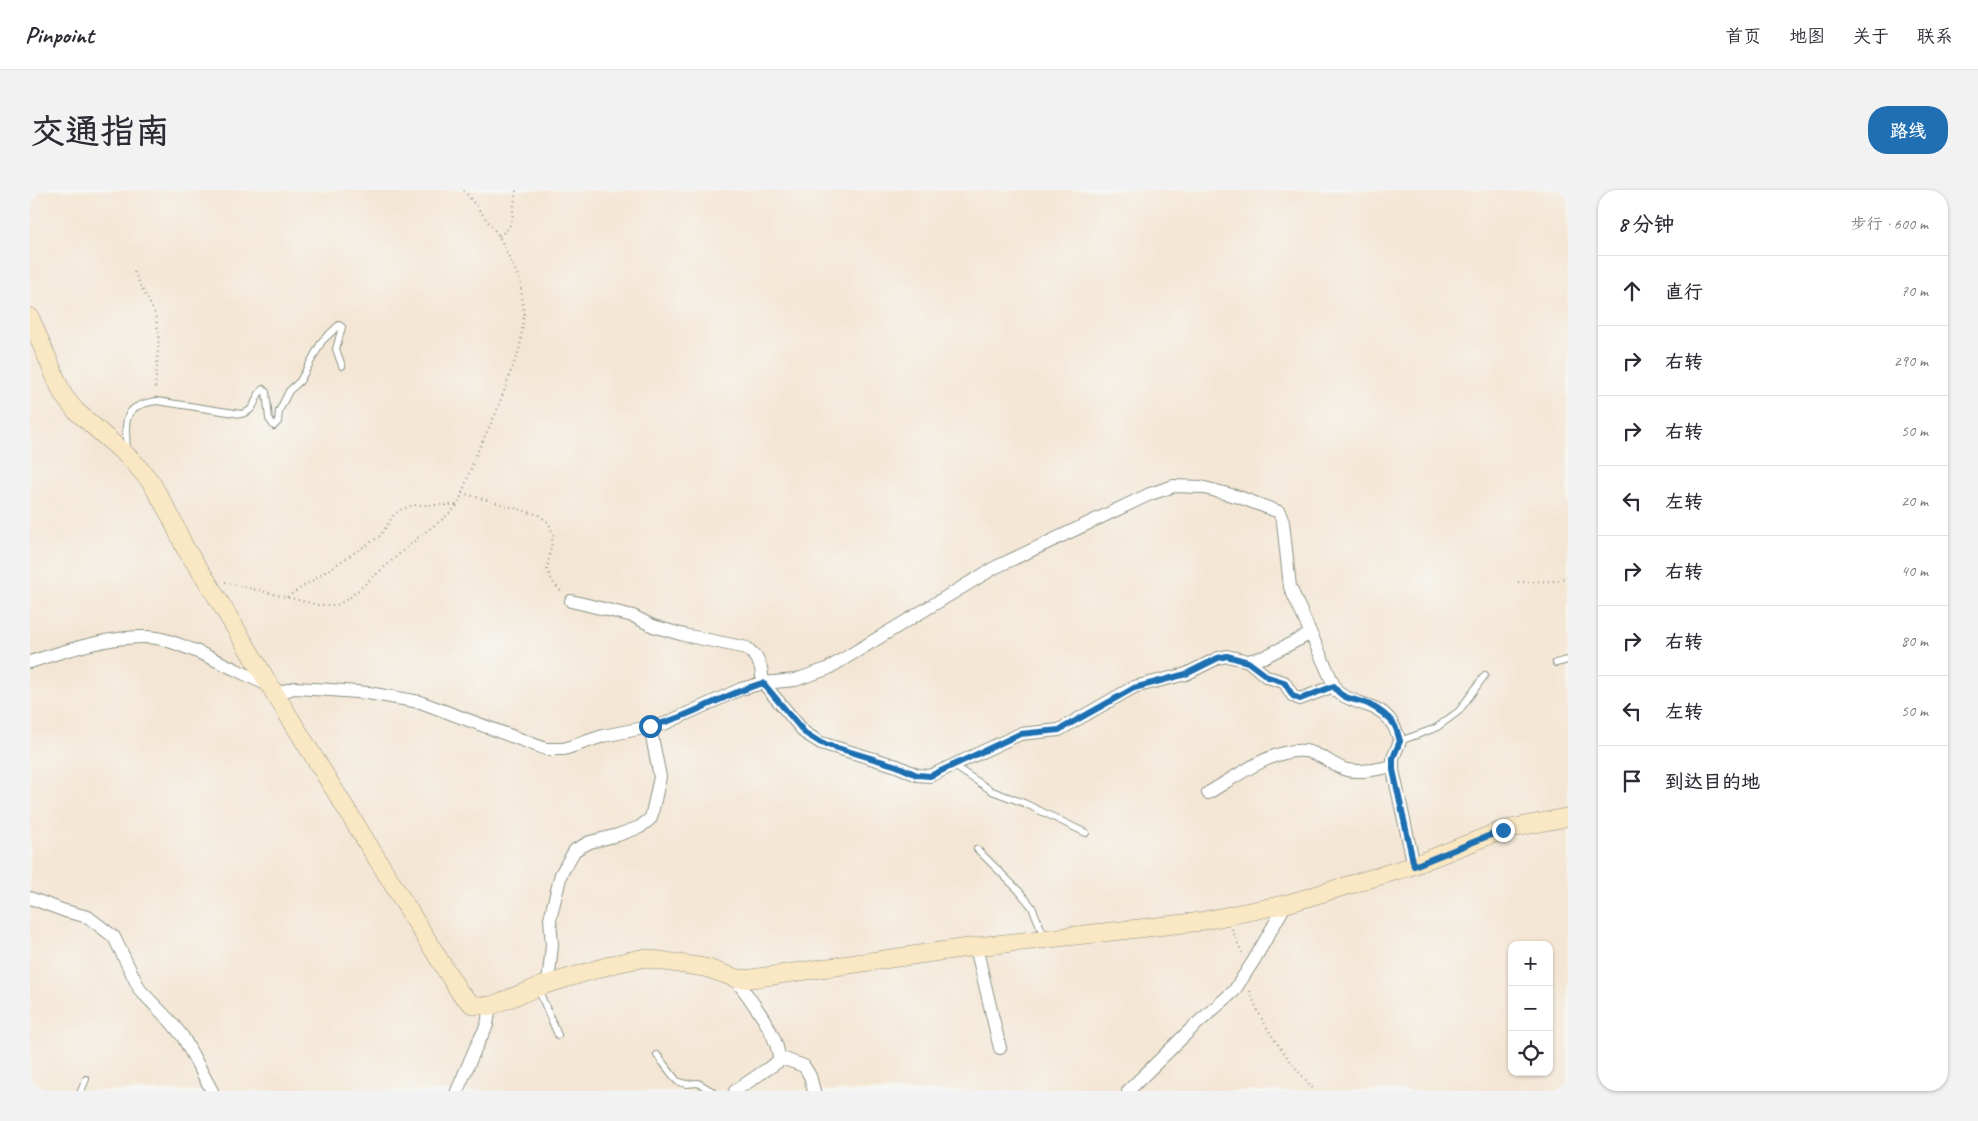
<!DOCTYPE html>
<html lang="zh">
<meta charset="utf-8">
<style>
body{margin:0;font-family:Caveat,"LXGW WenKai TC",sans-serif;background:#f2f2f3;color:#2b2b33}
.controls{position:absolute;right:15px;bottom:15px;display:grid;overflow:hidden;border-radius:10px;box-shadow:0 1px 4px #0004}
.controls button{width:45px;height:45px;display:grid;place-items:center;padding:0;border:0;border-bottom:1px solid #e1e1e2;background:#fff;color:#2b2b33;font:25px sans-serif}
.stop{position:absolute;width:15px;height:15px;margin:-11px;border:4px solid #1f6fb2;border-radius:50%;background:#fff}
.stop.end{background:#1f6fb2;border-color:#fff;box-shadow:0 1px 5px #0008}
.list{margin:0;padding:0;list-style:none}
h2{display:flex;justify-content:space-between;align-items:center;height:65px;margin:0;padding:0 20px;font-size:21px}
h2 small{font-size:16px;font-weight:400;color:#7c7c81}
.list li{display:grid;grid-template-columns:32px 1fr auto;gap:15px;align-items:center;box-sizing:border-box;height:70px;padding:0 20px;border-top:1px solid #e1e1e2}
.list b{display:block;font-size:19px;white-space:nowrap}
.list em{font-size:16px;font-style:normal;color:#7c7c81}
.icon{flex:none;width:28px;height:28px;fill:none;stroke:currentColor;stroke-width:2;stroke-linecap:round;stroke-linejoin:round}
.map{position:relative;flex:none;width:1538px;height:901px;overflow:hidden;border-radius:20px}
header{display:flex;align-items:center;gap:30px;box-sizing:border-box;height:70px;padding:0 25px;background:#fff;border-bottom:1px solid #e1e1e2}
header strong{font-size:24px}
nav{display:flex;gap:28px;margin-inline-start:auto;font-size:18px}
.intro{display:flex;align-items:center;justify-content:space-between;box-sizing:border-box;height:120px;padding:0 30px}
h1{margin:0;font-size:35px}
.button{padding:12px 22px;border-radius:20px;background:#1f6fb2;color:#fff;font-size:18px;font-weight:700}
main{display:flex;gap:30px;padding:0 30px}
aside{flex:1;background:#fff;border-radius:20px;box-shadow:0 1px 4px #0004}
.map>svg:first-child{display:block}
</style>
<header>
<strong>Pinpoint</strong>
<nav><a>首页</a><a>地图</a><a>关于</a><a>联系</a></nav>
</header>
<div class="intro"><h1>交通指南</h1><a class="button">路线</a></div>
<main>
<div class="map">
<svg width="1538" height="901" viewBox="0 0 1538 901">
<rect width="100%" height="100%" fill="#f6f6f2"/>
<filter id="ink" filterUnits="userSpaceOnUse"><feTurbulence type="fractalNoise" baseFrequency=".02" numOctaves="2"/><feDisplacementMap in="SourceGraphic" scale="10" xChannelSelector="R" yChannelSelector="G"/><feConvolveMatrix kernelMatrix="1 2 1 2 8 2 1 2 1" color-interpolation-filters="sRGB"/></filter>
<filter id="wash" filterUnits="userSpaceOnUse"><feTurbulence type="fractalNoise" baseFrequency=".0096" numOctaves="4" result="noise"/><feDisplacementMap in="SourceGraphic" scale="20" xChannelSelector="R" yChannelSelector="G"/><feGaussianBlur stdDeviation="1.12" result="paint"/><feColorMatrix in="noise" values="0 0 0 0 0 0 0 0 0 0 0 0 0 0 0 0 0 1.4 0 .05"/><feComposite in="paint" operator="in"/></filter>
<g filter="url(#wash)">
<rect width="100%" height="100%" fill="#f4e6d4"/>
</g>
<g filter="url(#ink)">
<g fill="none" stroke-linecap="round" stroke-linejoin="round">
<defs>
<path id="lane" d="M97,262C96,231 90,216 127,211L211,224C228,220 222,209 233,199L236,202L239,229L244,236L248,232L249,221L259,201L270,191L292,151L309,135L312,137L306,159L312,176
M1526,473L1538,470
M1370,551L1406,538L1429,521L1455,485
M924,576L962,601L994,613L1056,643
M947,659L989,701L1002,717L1015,748
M508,799L528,845
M627,865L647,891L656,894L668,893L682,901
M51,901L56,889"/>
<path id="street" d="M541,411L603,426L623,436L654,445L717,458L727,468L731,478L733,493L775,543L791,553L867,576L887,585L900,586L990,544L1029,540L1104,497L1156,484L1188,468L1197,466L1218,471L1234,467L1280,444
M1218,471L1237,487L1254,492L1263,506L1270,509L1304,496
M0,472C37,460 89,443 127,448C139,450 152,456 163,460C189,471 214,484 240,496
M245,504L264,498L301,500L338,503L390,512L516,559H534L573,546L634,534L711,499L733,493L765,490L797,479L964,378L1120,304L1144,296L1171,297L1209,307L1249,322L1253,332L1260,397L1307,502C1337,522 1356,508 1370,551L1363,568V580L1384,676
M1178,603C1204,588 1245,557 1275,561C1291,563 1303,576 1317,580C1333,583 1348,579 1363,576
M0,708L35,721L58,727L84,747L110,800L141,832L153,847L182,901
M946,757L970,858
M518,794L522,755L520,729L531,684L545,660L560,652L588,645L610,637L621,628L630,587L620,537
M749,867L774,876L780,886L784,901
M427,901L446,857L457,835L460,816
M705,901L749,871C750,845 720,810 705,788
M1098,901L1162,838L1204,801L1224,770L1256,714"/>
<path id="secondary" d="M0,127L33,205L46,221L102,270L121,292L141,327L155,358L177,391L245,504L430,803L443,815L460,816L511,796L584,774L613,768L677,778L705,788L718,789L934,758L1167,732L1256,714L1379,677L1473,640L1538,627"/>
</defs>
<use href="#lane" stroke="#8a9284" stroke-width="8"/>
<use href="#street" stroke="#8a9284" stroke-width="14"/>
<use href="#secondary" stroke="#8a9284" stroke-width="19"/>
<path stroke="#8a9284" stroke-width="2" stroke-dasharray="1 4" stroke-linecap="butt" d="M469,46L479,38L482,29L486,0
M104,82L125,124L129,146L125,201
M432,303L509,325L519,333L523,345L517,380L524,394L533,403
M195,392L288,415H307L318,409L390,346L413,329L428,315L445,267L466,223L490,157L494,124L490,90L469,46L434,0
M1488,392L1527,391L1538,386
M257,407L350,346L363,326L370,320L383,315H427
M1202,739L1213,765
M1220,801C1232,839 1260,871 1285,901"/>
<use href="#lane" stroke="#fff" stroke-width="6"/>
<use href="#street" stroke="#fff" stroke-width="12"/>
<use href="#secondary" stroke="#fae7c3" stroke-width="18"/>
</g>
</g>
<g fill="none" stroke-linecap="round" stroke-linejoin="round" filter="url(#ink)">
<path stroke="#1f6fb2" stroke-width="6" d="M620,536C659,528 694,504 733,493L775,543L791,553L867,576L887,585L900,586L990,544L1029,540L1104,498L1156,484L1188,468L1197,466L1218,472L1238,487L1254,492L1263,506L1270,509L1304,496C1311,510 1326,509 1338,514C1348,519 1356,524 1363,533C1367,538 1368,545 1370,551L1363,568V580L1384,676L1473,640"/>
</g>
</svg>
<div class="controls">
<button>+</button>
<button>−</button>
<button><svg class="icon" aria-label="locate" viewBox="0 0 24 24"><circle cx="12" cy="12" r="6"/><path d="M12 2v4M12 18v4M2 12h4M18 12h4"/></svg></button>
</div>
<div class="stop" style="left:620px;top:536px"></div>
<div class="stop end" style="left:1473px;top:640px"></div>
</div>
<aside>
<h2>8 分钟<small>步行 · 600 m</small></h2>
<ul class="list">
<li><svg class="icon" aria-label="ahead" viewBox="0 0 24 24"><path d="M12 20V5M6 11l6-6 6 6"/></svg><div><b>直行</b></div><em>70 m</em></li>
<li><svg class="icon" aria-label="right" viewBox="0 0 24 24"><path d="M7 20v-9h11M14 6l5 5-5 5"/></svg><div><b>右转</b></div><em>290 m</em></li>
<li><svg class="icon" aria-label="right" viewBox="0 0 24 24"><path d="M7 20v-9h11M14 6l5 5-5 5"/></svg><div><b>右转</b></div><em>50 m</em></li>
<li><svg class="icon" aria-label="left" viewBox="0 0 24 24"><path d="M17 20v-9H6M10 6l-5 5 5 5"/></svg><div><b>左转</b></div><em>20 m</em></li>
<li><svg class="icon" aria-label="right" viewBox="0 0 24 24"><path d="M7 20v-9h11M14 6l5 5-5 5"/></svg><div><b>右转</b></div><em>40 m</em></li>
<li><svg class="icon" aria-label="right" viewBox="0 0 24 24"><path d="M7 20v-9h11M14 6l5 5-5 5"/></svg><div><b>右转</b></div><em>80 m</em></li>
<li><svg class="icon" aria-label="left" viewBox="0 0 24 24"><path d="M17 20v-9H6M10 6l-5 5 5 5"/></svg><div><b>左转</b></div><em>50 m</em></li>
<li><svg class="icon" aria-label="arrive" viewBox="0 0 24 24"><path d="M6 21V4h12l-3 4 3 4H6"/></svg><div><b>到达目的地</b></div></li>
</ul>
</aside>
</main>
